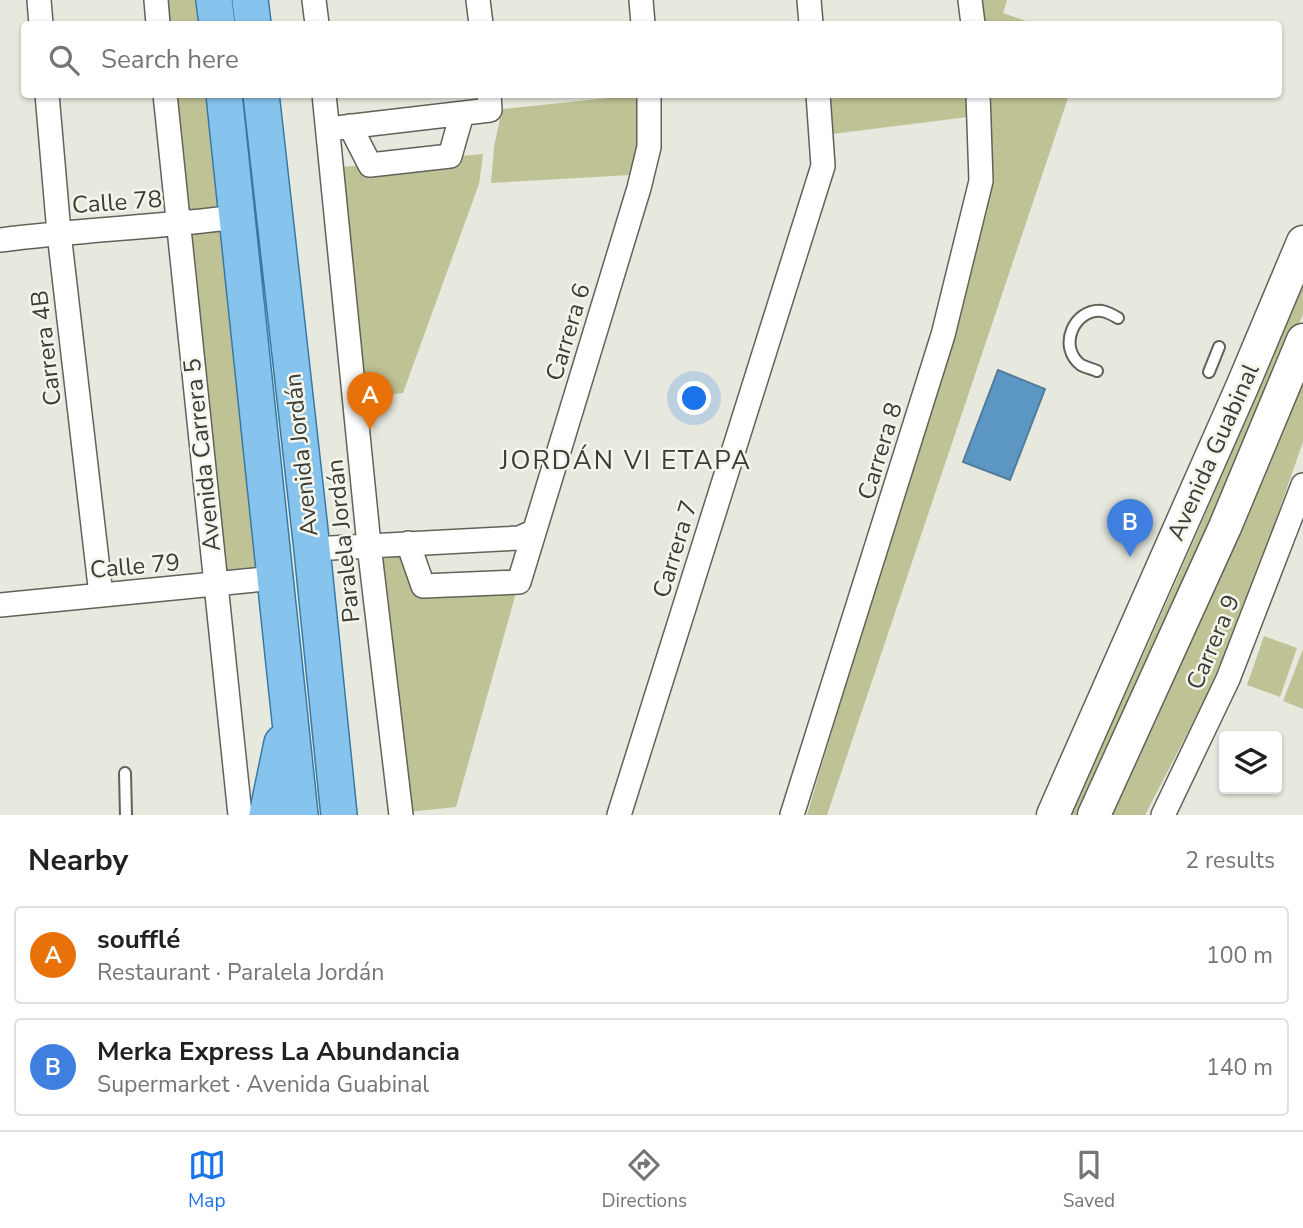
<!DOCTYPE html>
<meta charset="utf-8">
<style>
body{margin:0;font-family:"Nunito Sans",sans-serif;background:#f6f6f6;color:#202124}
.controls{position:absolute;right:21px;bottom:21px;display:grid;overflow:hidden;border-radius:7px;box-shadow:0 2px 5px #0004}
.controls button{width:63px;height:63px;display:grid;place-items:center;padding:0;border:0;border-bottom:2px solid #e0e0e0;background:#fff;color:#202124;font:35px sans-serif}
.you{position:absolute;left:695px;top:399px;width:24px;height:24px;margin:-18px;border:5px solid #fff;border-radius:50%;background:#1a73e8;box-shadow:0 0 0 10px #1a73e833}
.badge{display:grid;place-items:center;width:46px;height:46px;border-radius:50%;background:#1a73e8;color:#fff;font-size:23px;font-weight:700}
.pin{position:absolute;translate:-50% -58px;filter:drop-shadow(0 2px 4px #0008)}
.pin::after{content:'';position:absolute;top:37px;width:24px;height:21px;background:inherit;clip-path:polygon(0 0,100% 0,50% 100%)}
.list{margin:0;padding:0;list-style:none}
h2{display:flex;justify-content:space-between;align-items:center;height:91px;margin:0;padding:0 28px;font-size:30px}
h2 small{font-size:23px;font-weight:400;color:#757577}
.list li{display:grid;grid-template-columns:46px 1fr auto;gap:21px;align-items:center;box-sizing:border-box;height:98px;margin:0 14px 14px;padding:0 14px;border:2px solid #e0e0e0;border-radius:7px}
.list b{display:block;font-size:26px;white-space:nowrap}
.list p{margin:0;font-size:23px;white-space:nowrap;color:#757577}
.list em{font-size:23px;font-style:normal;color:#757577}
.icon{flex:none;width:38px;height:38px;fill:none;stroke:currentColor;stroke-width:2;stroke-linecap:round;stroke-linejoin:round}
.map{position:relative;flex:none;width:1303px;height:815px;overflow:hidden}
.search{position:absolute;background:#fff;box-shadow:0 2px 5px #0004;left:21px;right:21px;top:21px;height:77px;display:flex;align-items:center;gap:18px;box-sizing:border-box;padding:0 24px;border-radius:7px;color:#757577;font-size:26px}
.sheet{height:315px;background:#fff}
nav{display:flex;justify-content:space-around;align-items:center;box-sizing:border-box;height:98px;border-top:2px solid #e0e0e0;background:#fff;font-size:19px;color:#757577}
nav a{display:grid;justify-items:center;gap:4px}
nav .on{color:#1a73e8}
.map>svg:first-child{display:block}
</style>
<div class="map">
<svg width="1303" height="815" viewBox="0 0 1303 815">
<rect width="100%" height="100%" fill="#e7e8de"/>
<path fill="#bfc294" d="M162,0H201L203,24H164Z
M979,0H1007L1003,13L1034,24H981Z
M866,94L965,95L968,117L832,134L828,99Z
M172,95H211L262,554L254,572L229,573L222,565Z
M637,95L640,138L630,175L491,183L494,147L502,109Z
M985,95H1069L827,815H807L951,332Z
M483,154L479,184L403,393L355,399L332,168Z
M1303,278V314L1203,556L1085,815H1069C1153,639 1231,459 1303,278Z
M1303,379V442L1241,619L1217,676L1145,815H1099Z
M408,543L423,586L519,582L456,807L407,812L379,545Z
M1264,636L1297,648L1280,697L1247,685Z
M1303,649V709L1283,701Z"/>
<path fill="#5c97c4" stroke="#527c9a" stroke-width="2" d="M998,370L1045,389L1010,480L963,462Z"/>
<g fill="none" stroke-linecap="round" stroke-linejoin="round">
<defs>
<path id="service" d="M1097,371C1092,369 1085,367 1081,365C1057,347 1074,308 1102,311C1107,312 1113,315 1118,318
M1209,372L1219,347
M125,773L126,815"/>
<path id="minor" d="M39,0L41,24
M156,0L158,24
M314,0L317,24
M478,0L481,24
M641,0L643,24
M809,0L811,24
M970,0L973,24
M47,94L59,233L101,595
M165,94L240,815
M324,94L369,545L401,815
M350,126L370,165L450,156L462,114
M328,129L490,110L489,94
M0,240C79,230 158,227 237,217
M408,543L423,586L519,582L639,188L649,147V94
M312,549L519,538L533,532
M0,605L275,578
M619,815L823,166L818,94
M792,815L943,335L981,181L978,94
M1163,815L1228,679L1303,485"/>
<path id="secondary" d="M1053,815L1242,387L1303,242
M1094,815L1225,527L1303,340"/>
<path id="primary" d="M214,0L217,24
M250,0L253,24
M224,94L300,815
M261,94L312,549L339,815
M267,815L282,743"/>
</defs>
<use href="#service" stroke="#616259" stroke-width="14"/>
<use href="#minor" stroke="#616259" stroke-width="26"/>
<use href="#secondary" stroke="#616259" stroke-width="35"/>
<use href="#primary" stroke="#377aa6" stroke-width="38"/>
<use href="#service" stroke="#fff" stroke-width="10"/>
<use href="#minor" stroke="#fff" stroke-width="23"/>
<use href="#secondary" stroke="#fff" stroke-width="32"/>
<use href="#primary" stroke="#86c4ee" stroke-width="35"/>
</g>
<g text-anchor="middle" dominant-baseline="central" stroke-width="5" stroke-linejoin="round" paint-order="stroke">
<g font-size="24" fill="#3c3c38" stroke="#f4f5eb">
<text transform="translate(117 202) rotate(-4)">Calle 78</text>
<text transform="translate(568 332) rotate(-73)">Carrera 6</text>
<text transform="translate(46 348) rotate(-97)">Carrera 4B</text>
<text transform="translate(880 451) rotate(-73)">Carrera 8</text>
<text transform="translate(1213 452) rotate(-66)">Avenida Guabinal</text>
<text transform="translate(202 455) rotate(-96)">Avenida Carrera 5</text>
<text transform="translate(301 455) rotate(-96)">Avenida Jordán</text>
<text transform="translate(343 541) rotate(-96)">Paralela Jordán</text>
<text transform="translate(675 549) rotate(-73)">Carrera 7</text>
<text transform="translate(135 566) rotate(-5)">Calle 79</text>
<text transform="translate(1213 642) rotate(-67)">Carrera 9</text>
</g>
<g font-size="26" letter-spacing="2" fill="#3c3c38" stroke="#f4f5eb">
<text x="626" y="460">JORDÁN VI ETAPA</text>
</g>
</g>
</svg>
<div class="controls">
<button><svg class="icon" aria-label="layers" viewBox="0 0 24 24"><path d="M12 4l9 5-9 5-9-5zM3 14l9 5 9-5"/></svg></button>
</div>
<div class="you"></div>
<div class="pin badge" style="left:370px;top:430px;background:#e8710a">A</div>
<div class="pin badge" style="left:1130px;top:557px;background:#3f7fe0">B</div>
<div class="search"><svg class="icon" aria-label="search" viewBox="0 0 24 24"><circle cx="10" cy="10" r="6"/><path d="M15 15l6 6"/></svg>Search here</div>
</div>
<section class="sheet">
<h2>Nearby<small>2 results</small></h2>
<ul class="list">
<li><span class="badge" style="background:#e8710a">A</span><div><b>soufflé</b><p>Restaurant · Paralela Jordán</p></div><em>100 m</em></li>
<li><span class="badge" style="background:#3f7fe0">B</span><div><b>Merka Express La Abundancia</b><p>Supermarket · Avenida Guabinal</p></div><em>140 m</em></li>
</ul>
</section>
<nav>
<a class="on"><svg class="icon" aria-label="map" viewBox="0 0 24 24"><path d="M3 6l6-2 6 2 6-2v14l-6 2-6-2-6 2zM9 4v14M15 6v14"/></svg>Map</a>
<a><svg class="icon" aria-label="directions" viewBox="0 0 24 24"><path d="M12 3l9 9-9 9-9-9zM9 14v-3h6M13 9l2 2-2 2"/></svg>Directions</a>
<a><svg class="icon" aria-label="saved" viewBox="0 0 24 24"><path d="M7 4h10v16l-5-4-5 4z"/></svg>Saved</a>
</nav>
